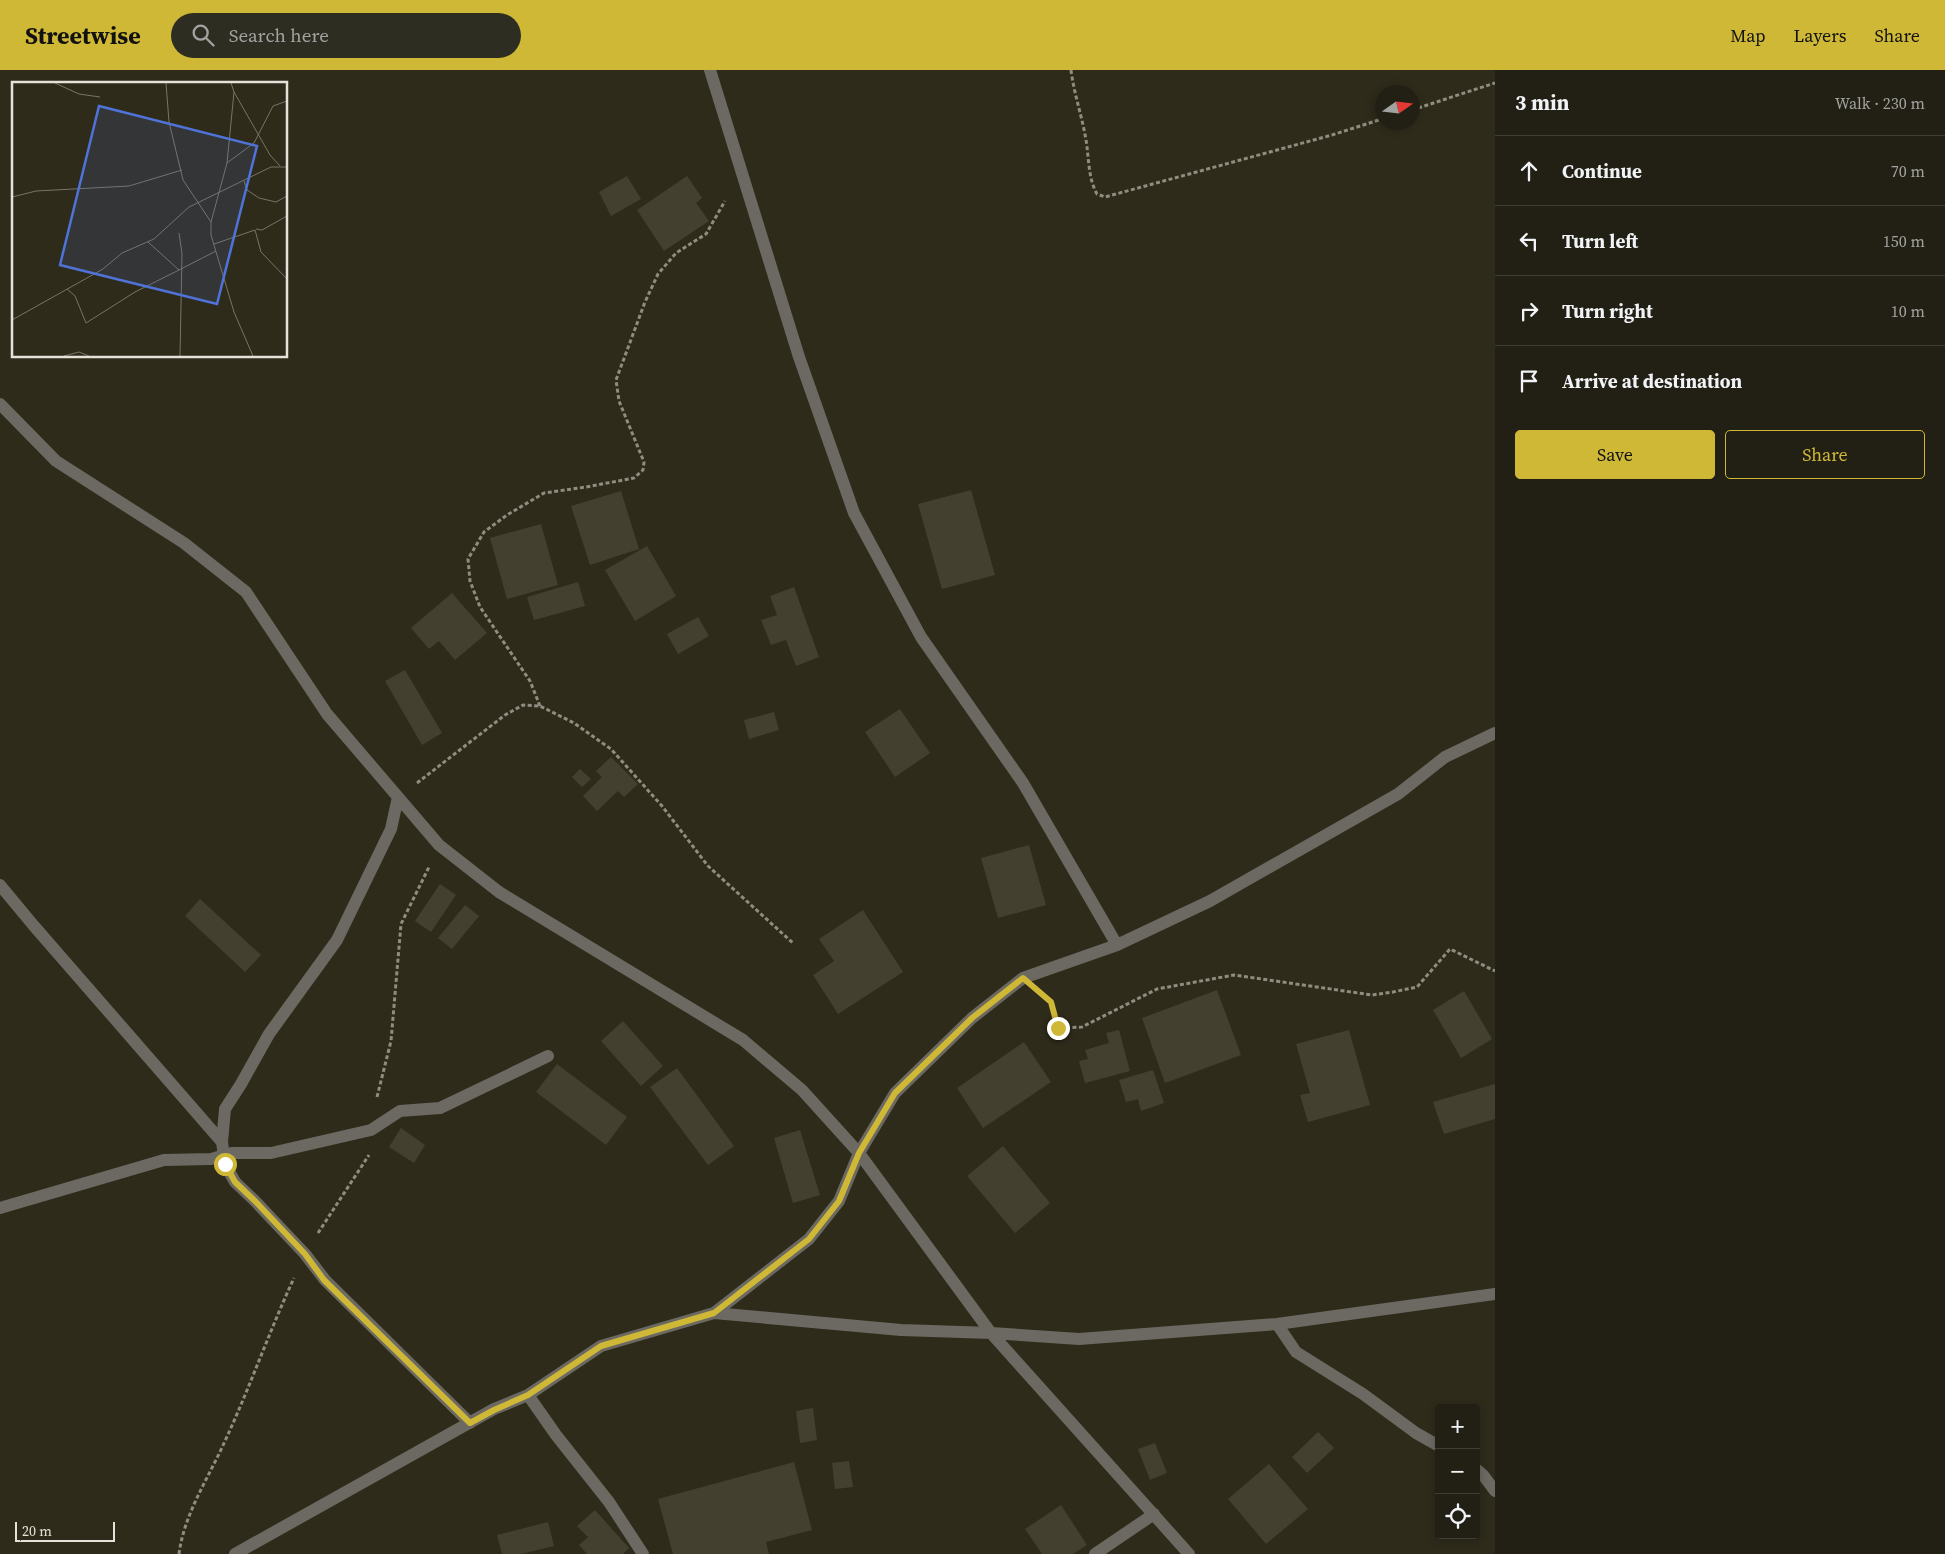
<!DOCTYPE html>
<meta charset="utf-8">
<style>
body{margin:0;font-family:"Source Serif 4",serif;background:#2e2d22;color:#f1f3f6}
.controls{position:absolute;right:15px;bottom:15px;display:grid;overflow:hidden;border-radius:5px;box-shadow:0 2px 8px #0003}
.controls button{width:45px;height:45px;display:grid;place-items:center;padding:0;border:0;border-bottom:1px solid #3f3e34;background:#222014;color:#f1f3f6;font:25px sans-serif}
.compass{position:absolute;left:1375px;top:15px;width:45px;height:45px;border-radius:50%;background:#222014;box-shadow:0 2px 8px #0003;rotate:76deg}
.scale{position:absolute;left:15px;bottom:12px;width:100px;box-sizing:border-box;padding-left:5px;border:2px solid #e5e3d9;border-top:0;font-size:14px;line-height:18px;white-space:nowrap;color:#e5e3d9;-webkit-text-stroke:4px #2e2b1b;paint-order:stroke}
.stop{position:absolute;width:15px;height:15px;margin:-11px;border:4px solid #d0b837;border-radius:50%;background:#fff}
.stop.end{background:#d0b837;border-color:#fff;box-shadow:0 1px 5px #0008}
.list{margin:0;padding:0;list-style:none}
h2{display:flex;justify-content:space-between;align-items:center;height:65px;margin:0;padding:0 20px;font-size:21px}
h2 small{font-size:16px;font-weight:400;color:#a2a3a0}
.list li{display:grid;grid-template-columns:32px 1fr auto;gap:15px;align-items:center;box-sizing:border-box;height:70px;padding:0 20px;border-top:1px solid #3f3e34}
.list b{display:block;font-size:19px;white-space:nowrap}
.list em{font-size:16px;font-style:normal;color:#a2a3a0}
.actions{display:flex;gap:10px;padding:15px 20px}
.actions a{flex:1;padding:11px 0;border:1px solid #d0b837;border-radius:5px;text-align:center;font-size:18px;color:#d0b837}
.actions .main{background:#d0b837;color:#111}
.icon{flex:none;width:28px;height:28px;fill:none;stroke:currentColor;stroke-width:2;stroke-linecap:round;stroke-linejoin:round}
.map{position:relative;flex:none;width:1495px;height:1484px;overflow:hidden}
header{display:flex;align-items:center;gap:30px;box-sizing:border-box;height:70px;padding:0 25px;background:#d0b837;color:#111}
header strong{font-size:24px}
nav{display:flex;gap:28px;margin-inline-start:auto;font-size:18px}
.search{width:350px;height:45px;background:#2e2d22;display:flex;align-items:center;gap:12px;box-sizing:border-box;padding:0 18px;border-radius:28px;color:#a2a3a0;font-size:19px}
main{display:flex}
aside{flex:1;background:#222014}
.map>svg:first-child{display:block}
</style>
<header>
<strong>Streetwise</strong>
<div class="search"><svg class="icon" aria-label="search" viewBox="0 0 24 24"><circle cx="10" cy="10" r="6"/><path d="M15 15l6 6"/></svg>Search here</div>
<nav><a>Map</a><a>Layers</a><a>Share</a></nav>
</header>
<main>
<div class="map">
<svg width="1495" height="1484" viewBox="0 0 1495 1484">
<rect width="100%" height="100%" fill="#2e2b1b"/>
<path fill="#44402f" d="M627,106L641,129L611,146L599,122Z
M687,106L702,128L696,133L709,151L664,181L637,140Z
M971,420L995,505L942,519L918,434Z
M621,421L639,479L590,495L571,436Z
M541,454L558,515L507,529L490,468Z
M647,476L676,526L635,551L605,500Z
M578,512L585,536L534,550L527,527Z
M794,517L819,587L796,596L786,570L771,575L761,550L777,545L770,526Z
M452,523L487,563L455,590L439,571L429,579L411,558Z
M698,547L709,566L678,584L667,564Z
M405,600L442,663L422,675L385,611Z
M900,639L930,683L895,707L865,662Z
M774,642L779,660L749,669L744,650Z
M611,687L638,714L624,727L618,721L597,741L583,726L602,707L596,701Z
M580,699L591,709L582,717L572,707Z
M1029,775L1046,835L998,848L981,788Z
M440,814L456,825L431,862L415,851Z
M200,829L261,885L245,902L185,846Z
M465,835L479,846L452,879L438,868Z
M863,840L903,902L838,944L813,905L834,891L819,869Z
M1217,920L1241,985L1165,1013L1142,948Z
M1464,921L1492,969L1461,988L1433,940Z
M623,951L663,996L641,1016L601,971Z
M1119,960L1130,1001L1085,1013L1079,991L1088,989L1085,980L1109,973L1106,963Z
M1349,960L1370,1035L1308,1052L1300,1025L1310,1023L1296,974Z
M1024,972L1051,1012L983,1058L957,1018Z
M557,994L627,1047L606,1075L536,1022Z
M677,998L734,1076L708,1095L650,1017Z
M1153,1000L1164,1033L1141,1041L1138,1029L1126,1032L1119,1010Z
M1495,1014V1049L1444,1064L1433,1032Z
M401,1058L425,1075L414,1093L389,1077Z
M800,1060L820,1125L793,1133L774,1068Z
M1003,1076L1050,1133L1015,1163L967,1106Z
M813,1338L817,1370L800,1373L796,1341Z
M1318,1362L1334,1378L1307,1403L1292,1387Z
M1155,1373L1167,1403L1150,1410L1138,1379Z
M849,1391L853,1417L835,1419L832,1393Z
M794,1392L812,1460L766,1472L769,1484H673L658,1429Z
M1269,1394L1308,1439L1266,1474L1228,1429Z
M1061,1435L1087,1475L1073,1484H1042L1025,1459Z
M595,1440L629,1478L623,1484H587L579,1475L588,1467L577,1456Z
M548,1452L554,1476L521,1484H502L497,1465Z"/>
<g fill="none" stroke-linecap="round" stroke-linejoin="round">
<path stroke="#8f8d80" stroke-width="3" stroke-dasharray="4 2.5" stroke-linecap="butt" d="M1071,0C1074,24 1082,46 1086,70C1089,88 1088,108 1097,124L1105,127L1332,65L1382,49
M1412,40L1495,13
M540,636L530,611L480,537L470,511L468,489L484,462L507,445L544,423L586,417L634,408L643,400L644,392L619,331L616,310L645,232L658,204L676,183L706,164L725,131
M417,713L505,645L523,635L540,636L574,653L611,679L662,736L708,796L794,874
M1043,925L1051,932L1058,958L1082,957L1157,919L1234,905L1372,925L1393,922L1417,917L1450,879L1495,901
M377,1027L391,971L401,854L429,797
M318,1163L369,1085
M179,1484C184,1444 209,1407 225,1371C250,1317 269,1262 294,1208"/>
<path stroke="#6b6961" stroke-width="12" d="M710,0L799,287L854,443L921,567L1023,713L1117,875
M0,334L56,391L184,473L246,522L327,644L439,775L499,822L743,970L802,1020L859,1083L991,1263L1189,1484
M398,727L391,759L337,870L269,964L241,1014L225,1039L222,1072L225,1094L235,1112L255,1131L305,1184L325,1210L470,1353
M0,815L34,856L222,1072
M0,1138L164,1090L211,1089L232,1083H271L371,1060L400,1041L440,1038L548,986
M714,1243L809,1169L839,1131L859,1083L895,1023L972,948L1023,908L1117,875L1210,831L1398,724L1445,687L1495,663
M1277,1254L1296,1282L1363,1324L1416,1363L1439,1376
M528,1325L556,1365L609,1432L643,1484
M1476,1399L1483,1405L1495,1421
M235,1484L494,1339L528,1325L601,1276L714,1243L901,1260L991,1263L1079,1269L1277,1254L1495,1224
M1095,1484L1154,1444"/>
</g>
<g fill="none" stroke-linecap="round" stroke-linejoin="round">
<path stroke="#d0b837" stroke-width="6" d="M225,1094L235,1112L255,1131L305,1184L324,1210L470,1353L494,1340L528,1325L601,1276L714,1243L809,1169L839,1131L859,1083L895,1023L972,948L1023,908L1051,932L1058,958"/>
</g>
<g transform="translate(12 12)">
<rect width="275" height="275" fill="#2e2b1b"/>
<path fill="none" stroke="#777567" stroke-width="1" d="M43,1L67,12L88,15M154,1L157,40L171,98L199,140M219,1L222,10L215,81L199,140V153L222,230L241,274M222,10L258,73L268,84M215,81L242,61L261,24L275,19M232,99L235,108L247,116L264,120L275,114M0,115L24,109L117,104L170,88M244,147L250,148L275,134M167,151L170,172L168,274M136,160L167,188L204,169M202,162L243,148L249,170L275,197M55,207L63,214L74,241L123,210L167,188M0,238L91,187L110,171L142,157L177,125L259,85H275M52,274L67,270L77,274"/>
<path fill="#4f73d8" fill-opacity="0.15" stroke="#4f73d8" stroke-width="2.5" d="M87,24L245,64L205,222L48,183Z"/>
<rect width="275" height="275" fill="none" stroke="#e5e3d9" stroke-width="2.5"/>
</g>
</svg>
<div class="controls">
<button>+</button>
<button>−</button>
<button><svg class="icon" aria-label="locate" viewBox="0 0 24 24"><circle cx="12" cy="12" r="6"/><path d="M12 2v4M12 18v4M2 12h4M18 12h4"/></svg></button>
</div>
<svg class="compass" viewBox="-18 -18 36 36"><path d="M0-13l5 13h-10z" fill="#e53935"/><path d="M0 13l5-13h-10z" fill="#a2a3a0"/></svg>
<div class="scale">20 m</div>
<div class="stop" style="left:225px;top:1094px"></div>
<div class="stop end" style="left:1058px;top:958px"></div>
</div>
<aside>
<h2>3 min<small>Walk · 230 m</small></h2>
<ul class="list">
<li><svg class="icon" aria-label="ahead" viewBox="0 0 24 24"><path d="M12 20V5M6 11l6-6 6 6"/></svg><div><b>Continue</b></div><em>70 m</em></li>
<li><svg class="icon" aria-label="left" viewBox="0 0 24 24"><path d="M17 20v-9H6M10 6l-5 5 5 5"/></svg><div><b>Turn left</b></div><em>150 m</em></li>
<li><svg class="icon" aria-label="right" viewBox="0 0 24 24"><path d="M7 20v-9h11M14 6l5 5-5 5"/></svg><div><b>Turn right</b></div><em>10 m</em></li>
<li><svg class="icon" aria-label="arrive" viewBox="0 0 24 24"><path d="M6 21V4h12l-3 4 3 4H6"/></svg><div><b>Arrive at destination</b></div></li>
</ul>
<div class="actions"><a class="main">Save</a><a>Share</a></div>
</aside>
</main>
